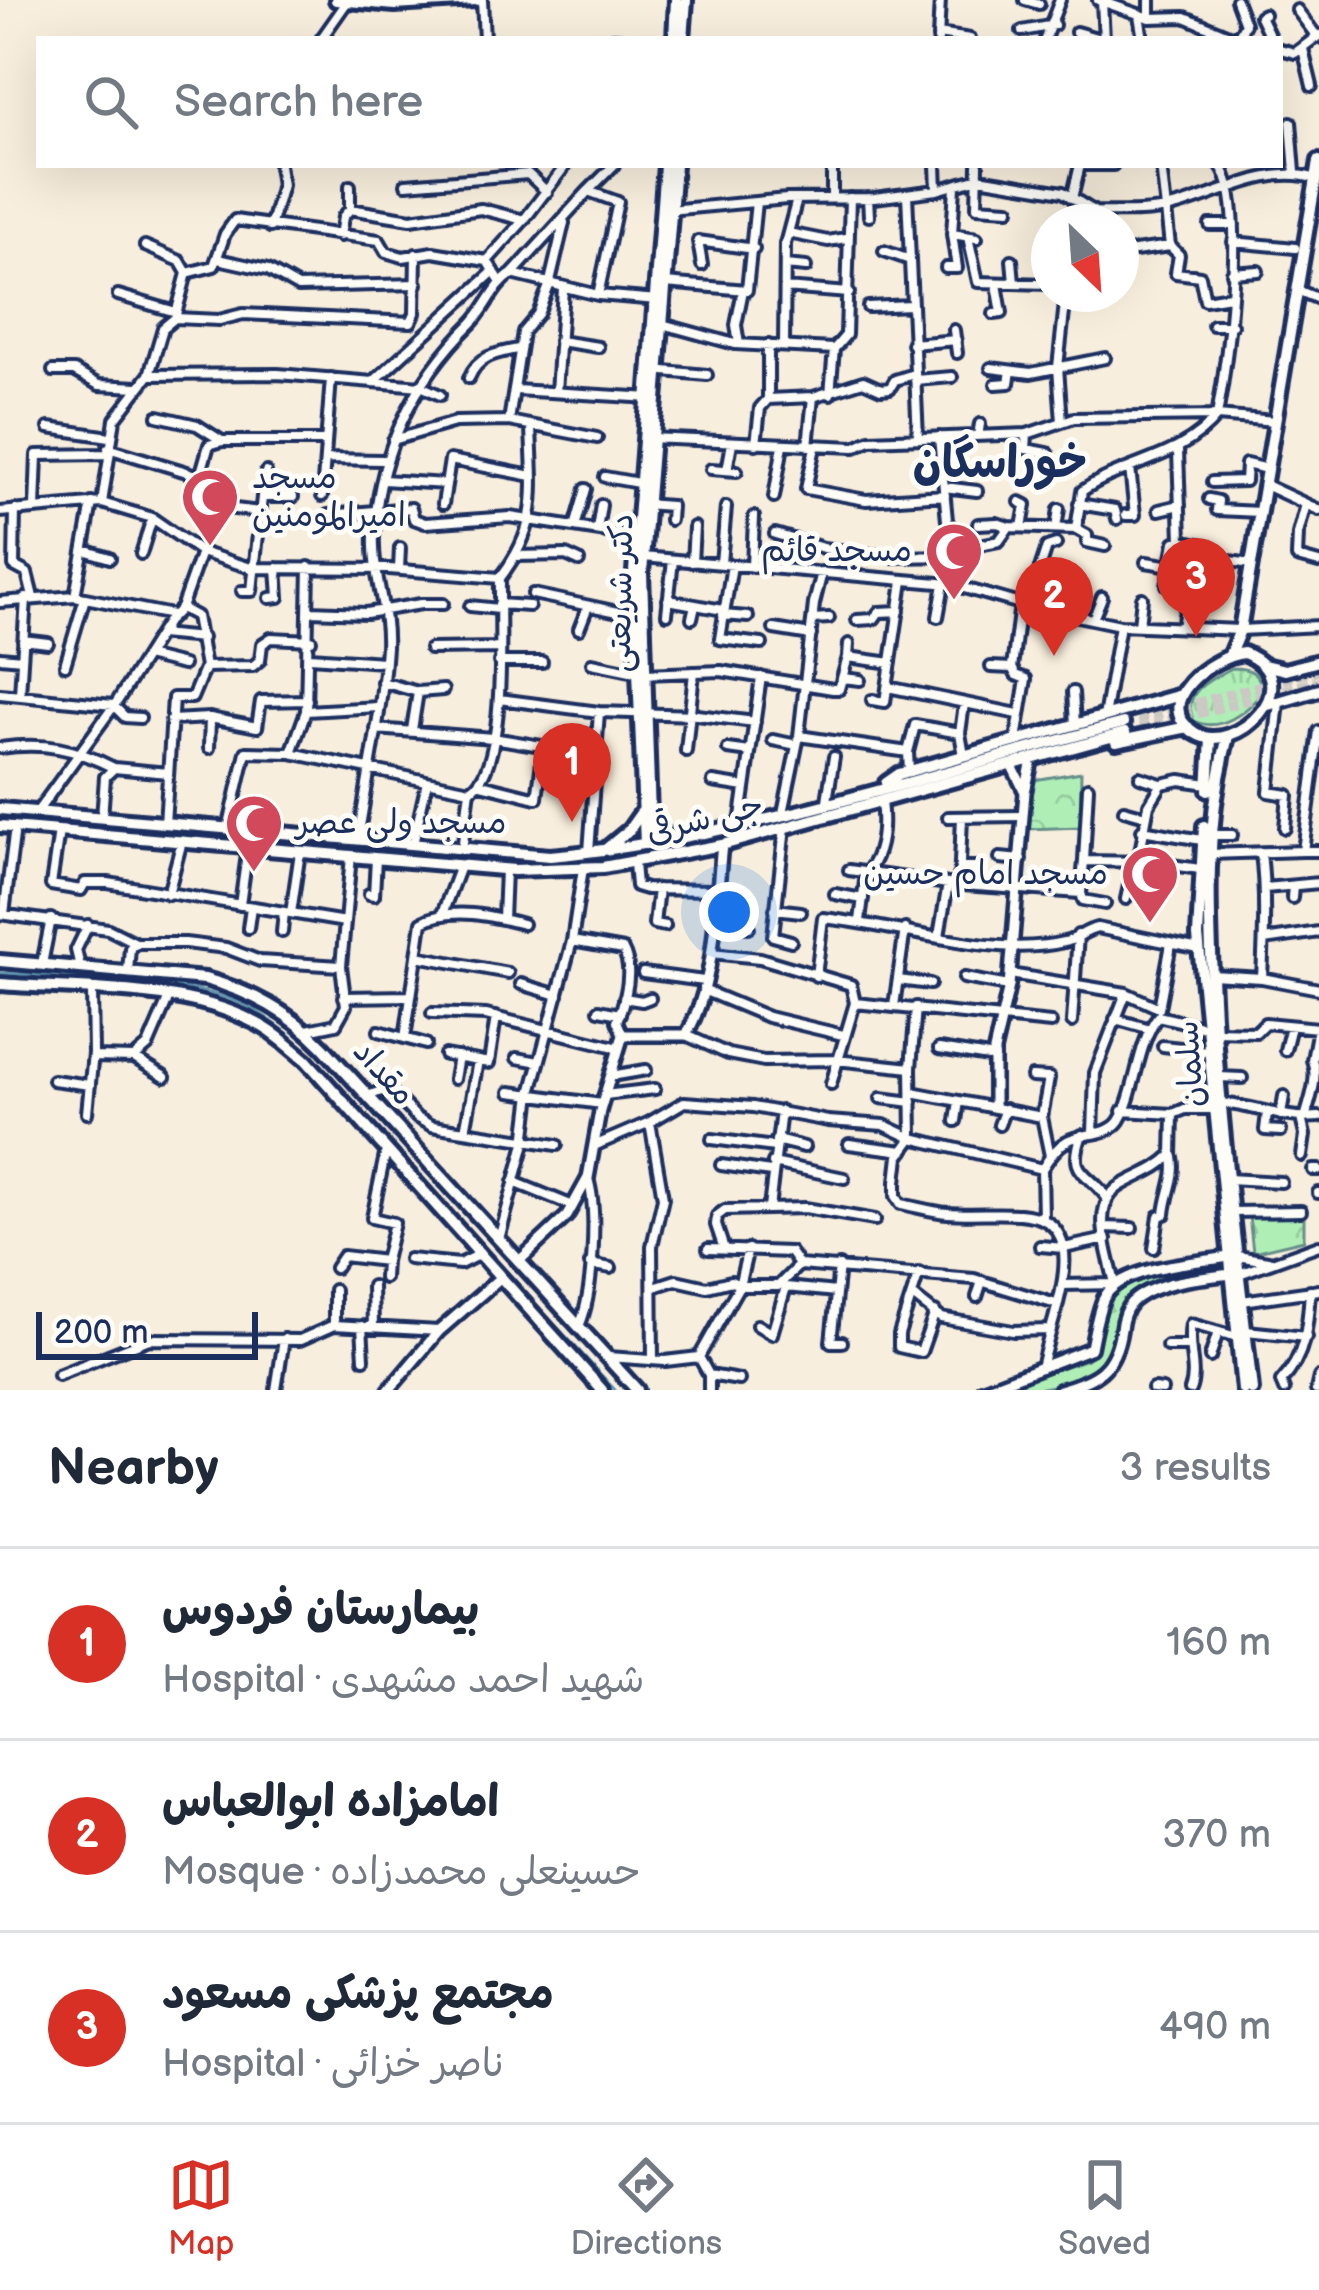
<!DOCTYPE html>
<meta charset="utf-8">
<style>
body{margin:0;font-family:"Balsamiq Sans","Playpen Sans Arabic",sans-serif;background:#f6f6f7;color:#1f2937}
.compass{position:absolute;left:1031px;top:204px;width:108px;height:108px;border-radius:50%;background:#fff;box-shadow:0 12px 48px #0002;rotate:155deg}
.scale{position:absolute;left:36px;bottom:30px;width:222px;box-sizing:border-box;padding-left:12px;border:6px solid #1b2f5e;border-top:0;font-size:33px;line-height:42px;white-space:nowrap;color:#1b2f5e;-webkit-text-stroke:9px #fdfcf7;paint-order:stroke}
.you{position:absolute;left:729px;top:912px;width:42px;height:42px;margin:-30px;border:9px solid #fff;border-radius:50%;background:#1a73e8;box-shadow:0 0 0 18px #1a73e833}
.badge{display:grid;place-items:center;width:78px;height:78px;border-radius:50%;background:#d93025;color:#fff;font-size:39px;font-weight:700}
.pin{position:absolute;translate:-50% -99px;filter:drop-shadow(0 3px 6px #0008)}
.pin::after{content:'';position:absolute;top:63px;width:42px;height:36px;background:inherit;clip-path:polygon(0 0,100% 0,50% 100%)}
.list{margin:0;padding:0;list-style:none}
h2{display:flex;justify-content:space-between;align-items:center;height:156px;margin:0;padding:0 48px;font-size:51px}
h2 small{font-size:39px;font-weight:400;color:#747a83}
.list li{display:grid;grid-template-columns:78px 1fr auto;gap:36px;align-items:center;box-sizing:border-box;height:192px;padding:0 48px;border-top:3px solid #e0e1e3}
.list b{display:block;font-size:45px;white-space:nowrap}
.list p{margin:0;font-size:39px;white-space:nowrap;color:#747a83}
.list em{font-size:39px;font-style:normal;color:#747a83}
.icon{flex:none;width:66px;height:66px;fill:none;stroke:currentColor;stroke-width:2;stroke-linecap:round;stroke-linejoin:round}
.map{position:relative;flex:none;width:1319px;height:1390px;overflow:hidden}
.search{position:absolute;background:#fff;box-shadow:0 12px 48px #0002;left:36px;right:36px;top:36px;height:132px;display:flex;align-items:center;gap:30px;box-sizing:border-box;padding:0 42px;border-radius:0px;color:#747a83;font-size:45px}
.sheet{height:732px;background:#fff}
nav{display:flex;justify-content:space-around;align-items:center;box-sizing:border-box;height:168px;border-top:3px solid #e0e1e3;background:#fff;font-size:33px;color:#747a83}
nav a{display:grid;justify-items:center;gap:6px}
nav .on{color:#d93025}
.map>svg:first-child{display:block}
</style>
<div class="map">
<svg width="1319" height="1390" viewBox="0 0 1319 1390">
<defs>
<pattern id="grass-tufts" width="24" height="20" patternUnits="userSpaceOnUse" patternTransform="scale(3)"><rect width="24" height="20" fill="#afefb6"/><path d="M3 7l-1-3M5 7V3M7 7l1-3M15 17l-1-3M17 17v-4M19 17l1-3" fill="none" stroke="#96cd9f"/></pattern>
<pattern id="forest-firs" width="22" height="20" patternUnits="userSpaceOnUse" patternTransform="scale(3)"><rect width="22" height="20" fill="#afefb6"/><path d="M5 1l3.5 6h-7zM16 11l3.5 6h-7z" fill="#96cd9f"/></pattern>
<pattern id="park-crowns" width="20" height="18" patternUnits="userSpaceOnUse" patternTransform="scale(3)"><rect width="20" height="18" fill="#afefb6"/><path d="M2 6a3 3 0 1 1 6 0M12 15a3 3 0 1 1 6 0" fill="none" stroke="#96cd9f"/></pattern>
</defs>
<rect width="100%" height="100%" fill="#f8eedd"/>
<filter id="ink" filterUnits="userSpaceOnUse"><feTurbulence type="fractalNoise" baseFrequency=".00833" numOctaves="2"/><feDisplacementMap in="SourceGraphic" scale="24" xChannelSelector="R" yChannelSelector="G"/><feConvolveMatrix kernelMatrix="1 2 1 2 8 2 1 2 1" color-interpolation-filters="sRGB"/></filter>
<g filter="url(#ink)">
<path fill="url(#grass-tufts)" stroke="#658f8a" stroke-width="3" d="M1232,668C1249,668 1261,672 1262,691C1248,713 1219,733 1194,721C1180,693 1210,679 1232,668Z"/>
<path fill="url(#forest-firs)" stroke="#658f8a" stroke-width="3" d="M1199,1265L1207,1270L1123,1300C1115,1318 1114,1339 1105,1356C1091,1382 1043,1390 1016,1390L1014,1384L1087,1359L1097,1348L1110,1300L1123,1283Z"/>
<path fill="url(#park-crowns)" stroke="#658f8a" stroke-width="3" d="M1081,772L1080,827L1029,829L1034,780Z
M1249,1216H1304V1240L1253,1252Z"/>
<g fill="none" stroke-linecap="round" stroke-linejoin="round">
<path stroke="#5e96b0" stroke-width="3" d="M0,973C71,978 189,976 251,1008C265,1015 277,1026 290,1035L615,1390"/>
<path stroke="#ccc8c4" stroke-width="10" stroke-dasharray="10 5" stroke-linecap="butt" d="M1123,723L1319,670
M1125,733L1319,681"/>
<defs>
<path id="minor" d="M482,0L484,39
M1025,0L1039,4
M1098,0L1150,18L1185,17L1238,39
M1150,0V18
M1236,0L1245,24L1237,39
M1102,2L1104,39
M1297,10L1318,38
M1264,14L1260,16L1271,39
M1139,15L1143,39
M1022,31L1054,25
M1076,32L1100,39
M938,34L970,39
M613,38L624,39
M321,39L347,2
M938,39L940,0
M1045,39L1060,0
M1280,49L1295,53L1319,35
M1303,49L1312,86
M1291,122L1295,172
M936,165L937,190
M978,165L977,207L1009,209
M1082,165H1113
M406,184L528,174L547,192
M588,191L614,165
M907,194L918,438
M832,198V165
M868,198L869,216
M1072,198L1080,165
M350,208V186
M668,210L787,199L874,198L937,190L979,178L1063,192L1095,212
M1095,212C1119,212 1146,214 1170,208C1217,197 1268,163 1316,179
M564,223L549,286L538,314L523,332L509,421L597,438
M1210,225H1234
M270,227L282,185L279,165
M788,233L828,241L846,238
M952,234L977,238
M340,236L343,217L350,209L411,219L481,209L524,220
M968,237L978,282L1049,284
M1233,242L1295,248
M145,246L180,261L187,273L175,318
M1170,246L1179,255L1176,273L1200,276L1205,300L1230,296
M884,251L910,260
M1121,253L1170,246L1161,165
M218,259L268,270L298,287L417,284
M1012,260L1014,282
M487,261L524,220L566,165
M1121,262L1123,271
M702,265L698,241L754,249
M785,265L806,267
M946,268H957L952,234L955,187
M187,273L214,266L225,234L235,220L379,240L386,252L403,257L433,252L487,261L500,281
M1232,273L1258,271
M512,274L598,295L658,300
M665,283L747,290L756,202
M1047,284L1049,270
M785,288L849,293
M1297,290L1319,299
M118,295L176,312
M868,307L910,305
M994,314L1002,313L997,284
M662,324L735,344L834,349L846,335L850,198
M1213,325H1232
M954,330L957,353
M559,341L598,347
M739,344L736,325L743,290
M912,344L956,340
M784,345L785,244L797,199
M991,368L1031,373L1105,358
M653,370L707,375
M53,371H74L99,385L138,387
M149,375L278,374L421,386L440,395
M469,378C478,356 496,353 518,349
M915,380L952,377
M373,382L494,271
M996,384L1009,383L1011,371
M515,390L652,398
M556,392L563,289
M830,394L834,349
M768,399L813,397L863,381L881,389L890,388L895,380L914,374
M158,416L197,425L222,441
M1062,422L1058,367L1066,294
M49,428L110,437
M1027,434L1026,449L1048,453
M978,436L980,424
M939,437L947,520L960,549L950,584
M649,438L855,447L870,440L1027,434L1074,418L1217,416L1275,421
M393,440L455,422L509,421
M756,444L760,408L768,399V345
M808,446L813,397
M815,447L806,489L866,500L945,495
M108,448L200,476
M1178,451L1181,540L1208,546L1215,559L1251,564
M325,459L383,460
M711,469L737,471
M727,470L732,443
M605,477L644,484
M383,480L446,484
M1212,482L1245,481L1246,464L1267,469
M1265,485L1319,510
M944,487L977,491
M322,496L331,378
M262,497L266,472
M774,497L783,445
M1209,499L1218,501L1217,510L1260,512
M1020,502L1026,505L1022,527
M102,503L115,419L149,375L163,328L175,318L219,320L243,314L411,322L415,313L416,254
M443,504L450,460L532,476
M643,504L671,506L670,520
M1079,504L1115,510L1117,519
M1306,504L1298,534L1297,557L1319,563
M35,508L37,455L106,454
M15,510L14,566L27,573L33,597
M1159,510L1180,505
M0,512L102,503L152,518L201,552L251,568L389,569L500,578C541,525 533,490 531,427
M260,512L201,505L200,476L209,445L222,441H326
M328,515L411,508L414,519L425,523L510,517L639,537
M1126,515H1135L1130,468
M978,524L997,523L1009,527
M575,527L586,489
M1056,528L1059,509
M1076,529L1082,491C1126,461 1181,460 1217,416C1226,366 1249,204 1220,165
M1076,529L1087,535V542L1105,546
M597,530L601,505
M775,534L823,548L893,557L955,556
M960,549L999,541L1009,527L1076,529
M84,550L110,558
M141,554L152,518
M516,556L566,555L579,561
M643,557L950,584L1020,604L1120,625L1240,630L1319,626
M692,562L694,527
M1146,562L1171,566
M721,563L726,507
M732,565L720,639L762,644
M752,567L754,517
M399,569L400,548
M1035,584L1081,586
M1167,585L1175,542L1181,540
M242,591H252L262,497H293
M533,594L637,616
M75,596L92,503
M270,598L279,597L277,568
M668,600L723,610
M0,602L75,596L172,615
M499,604L529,606
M470,606L499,609
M1034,607L1035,584L1047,547L1056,544
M310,611L366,613L421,604H443
M667,614L673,560
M723,615L748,617
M938,617L944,584
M692,618L695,605
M813,619L829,618
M1093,619L1102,597
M857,620L874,619L879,612L899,611
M1139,625L1142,598
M1182,627L1187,598
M579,629L588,606
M774,629L811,635
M160,634L202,638
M23,640L48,643
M430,649L499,648
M146,656L183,665
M0,657L22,659
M310,657L384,662
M848,657L849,644
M499,662H542
M592,663L645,674L721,671L833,689H839L848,657L891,663
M65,665L85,598
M205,667L253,666L260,660L262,644L271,638L311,640
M991,667L1012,668L1016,675L1026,679L1016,740
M1012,668L1020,604
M843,678L860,680
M382,682L418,692L443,690
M888,687L1018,714
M1073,692L1075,725
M0,694L113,705L125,717L140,718
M20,694L26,598
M499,699L599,712L697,715L755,722
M872,700L885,702L903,581
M1279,702L1269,792L1288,795L1285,828
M964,704L960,733L964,756
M306,711L379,707
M1104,717L1120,625
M171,720L210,718
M376,729L493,738L596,755
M412,730L418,692
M799,736L908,752
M773,740L797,745
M0,748C44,742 75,748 114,768
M209,748L210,718L257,727L261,701L307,700
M728,749L750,752
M686,751L694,672
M291,753L306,711L309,567
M909,772L908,752L915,725L960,733
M1140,777L1161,784
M713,782L745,787
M481,784L537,798L544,747
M827,801L834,757
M1124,810L1146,816
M37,812L118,700L167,622L181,608L201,552
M783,813L799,736L814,604L822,572
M948,817L1023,816
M102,818L105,777L114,768L168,773
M165,824L173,698H192L205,667L196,616L181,608
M740,824L761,677
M785,827L773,936L791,941
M228,829L246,752L291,753L470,790C509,769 499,620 500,578
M1142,830L1202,840
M59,831L51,885L81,890L85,883H108L345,922
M1212,835H1232
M358,839C368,775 382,711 386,647C388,609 372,573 374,536C378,454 413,381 472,323C487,308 494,285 512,274L588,191L618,202L598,295
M413,844L427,782
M462,850L470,790
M1303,851H1319
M589,852L599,712
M1261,853C1266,894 1264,936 1262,978L1319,989
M1209,854L1303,851L1319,731
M1000,858L1021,860
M1084,861L1088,787
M1138,862L1149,805L1162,784L1180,780L1208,784
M634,863L636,886L646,889L717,890
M960,867H979
M849,870L948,884L1081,893L1084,861L1150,862L1200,869
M959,885L962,817
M1265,888L1319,883
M658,889L654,924L665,926
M1081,893L1083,900L1105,904
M168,894L182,841
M369,894L374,895L376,858
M835,894L863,899
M1292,898L1293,886
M1126,899L1134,863
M240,905L248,847
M775,909L801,912
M291,913L300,852
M0,914L108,929L136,943H185L226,948L260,961L341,966
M4,914L14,835
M442,914L460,866
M503,919L505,870
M860,921L866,873C883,854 884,826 881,801
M714,923L749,927
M248,928L251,907
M282,932L284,912
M939,936L948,884
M1264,940L1319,932
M572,941L623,950C634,970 625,1001 617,1021L623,1035
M711,953L760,958L851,985L855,1003L831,1084
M417,956L508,973
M42,964L51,919
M80,967L76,950L88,925
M128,971L130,948L136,943
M643,973L704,981
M1010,974L1126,993L1159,1008
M1212,975L1262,978
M816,976L823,918C897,925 992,959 1064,942C1076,940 1084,931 1097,928L1199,949
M964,978L1009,986
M898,980L930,984
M521,984L558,995
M703,990L768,1017L843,1035
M344,997L410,996
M624,998L642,1001L650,998
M855,1003L1051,1023
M894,1006L905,929
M916,1007L911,1068L912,1138L899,1156L896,1182V1196L901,1204C917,1207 933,1212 948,1213C1008,1218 1079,1193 1062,1285C1057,1313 1047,1340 1041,1368
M1159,1008L1171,944
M599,1010L620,1014
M432,1013L486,1015L619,1048
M1115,1019L1147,1028
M1072,1022L1078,935
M307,1030L336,1024L346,1006L341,966L351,856
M379,1031L426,1044
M1215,1031L1256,1032L1265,1023L1318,1028L1312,1060C1319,1077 1310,1100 1305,1118
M686,1035L728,1054L764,1061L836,1060L911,1068
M405,1038L422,922C452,906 492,916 523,924
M1163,1046L1208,1051
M939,1049L995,1058
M1285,1050L1291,1026
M445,1055L489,1063L496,1017
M93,1057L134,1058L165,1077
M134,1058L148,1046L169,997
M517,1058L539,1062
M611,1076L646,1070
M1032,1077L1049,1078L1042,1117L1050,1156
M1219,1077L1242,1078
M454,1079L458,1057
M53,1080L90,1085
M510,1092L602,1104
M912,1092L1042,1117
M605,1095L655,1089
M368,1096L381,1091L393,1093L417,1118L432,1126L557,1145
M881,1098L912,1102
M1221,1103C1255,1106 1285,1120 1319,1117
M1122,1111L1173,1114
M87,1113L93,1053L92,991
M1267,1113L1265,1130L1281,1131
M1281,1115L1284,1096
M1301,1118L1305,1135L1302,1156
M956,1121L959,1101
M650,1122L663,1198L652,1246L653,1360
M999,1125L1005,1109
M465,1131L478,1061
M1093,1133L1095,1073L1126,993
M1082,1135C1067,1176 1088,1170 1107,1198
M712,1139L775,1147
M776,1140L804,1147
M849,1144L903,1151
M594,1146L650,1122L684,1102L753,1107L828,1121L884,1125L912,1138L1042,1169
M773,1163L844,1178
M721,1165L771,1172
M1313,1170H1319
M1228,1179L1281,1182
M514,1182L573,1206
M1318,1193H1319
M769,1208L781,1111
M1231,1212L1301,1211
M1043,1218L1042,1169C1048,1159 1056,1147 1067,1141C1082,1132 1108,1137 1119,1121C1136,1094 1137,1043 1158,1016L1205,1027
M1104,1227L1132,1228
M499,1239L525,1143L531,1093L572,941L583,868
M1040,1246L1064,1248L1106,1239
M1154,1248L1159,1216L1165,1214C1167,1192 1177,1177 1173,1157
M708,1249L790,1252L799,1265
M724,1249L716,1225L717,1216L725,1210L805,1208L875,1220
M1237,1256L1268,1261
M409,1259L460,1264L480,1254
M590,1264L611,1268
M839,1266L831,1342H842
M335,1268L343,1256L385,1261L394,1223L372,1218L386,1150
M919,1273L899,1334V1347L921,1352L935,1312
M1239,1274L1319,1245
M384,1278L385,1261
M1062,1285L1115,1284C1109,1253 1088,1204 1122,1185C1141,1174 1157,1170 1172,1155L1173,1114L1185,1109H1212
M372,1286L373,1326
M654,1287L676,1280L707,1287L731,1281L739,1286L748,1249
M786,1287L836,1292
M334,1290V1325
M914,1297L941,1318L1013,1331L1049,1330
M977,1297L982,1281
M1242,1301L1319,1290
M757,1325L772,1334L786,1287
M362,1326L364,1359
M579,1326C593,1297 598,1210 588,1179
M1246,1331L1306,1337
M1167,1346H1187
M608,1357L665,1361L699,1357L739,1286H778L799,1265L974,1279L1056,1304
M699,1357L709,1375V1390
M1210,1357L1218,1332
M58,1375L149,1339L300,1340L334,1325L439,1331
M709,1375L739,1380
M1153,1389L1162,1390
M276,1390L284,1339
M1190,1390C1198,1370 1186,1348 1191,1324L1237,1337
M1284,1390L1281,1382C1306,1356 1308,1324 1310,1290
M1316,1390L1319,1377"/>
<path id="tertiary" d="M1014,770L1025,792
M994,1107V1051L1009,986L1025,792L1031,765
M519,1261L567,1216L588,1178L600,1111L623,1035H686C717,982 715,905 722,845
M389,1390L439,1331L501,1277
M982,1390L1091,1348C1094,1333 1097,1315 1103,1300C1118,1266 1195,1263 1229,1257
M1059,1390C1096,1380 1115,1370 1121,1329C1122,1320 1124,1311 1131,1303C1153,1281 1202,1278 1231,1274"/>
<path id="secondary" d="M336,0L395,5L475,0
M674,39L676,0
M683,39L686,0
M1230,654L1240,630L1319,161
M1228,736C1203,833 1209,918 1214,1017C1222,1142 1238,1266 1252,1390
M1208,790L1211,739
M1204,826L1198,936L1243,1390
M645,844L650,836V818L642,573L675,165
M645,844L634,572L665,165
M0,961L205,979C252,992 289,1012 323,1047L637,1390
M0,984C78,990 182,985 252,1021C272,1030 289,1046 306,1060L602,1390"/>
<path id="primary" d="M1244,653C1313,682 1234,758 1195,733C1148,703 1212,656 1244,653Z
M1264,665L1285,670L1319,661
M1268,705L1319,690
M1116,742L1188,727
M886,783L899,774L1181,695
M0,809L550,856C742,839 937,772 1123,723
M650,818L658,829L675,839
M0,826L514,870L603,867L722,845L1125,733
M606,849L629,830L641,813"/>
</defs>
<use href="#minor" stroke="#1b2f5e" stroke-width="16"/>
<use href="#tertiary" stroke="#1b2f5e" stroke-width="18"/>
<use href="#secondary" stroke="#1b2f5e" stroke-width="20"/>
<use href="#primary" stroke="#1b2f5e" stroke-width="20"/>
<use href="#minor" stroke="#fdfcf7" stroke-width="8"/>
<use href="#tertiary" stroke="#fdfcf7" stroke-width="9"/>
<use href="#secondary" stroke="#fdfcf7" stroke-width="10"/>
<use href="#primary" stroke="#fdfcf7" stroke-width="10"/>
</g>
</g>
<defs>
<symbol id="mosque-pin" viewBox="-11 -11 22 30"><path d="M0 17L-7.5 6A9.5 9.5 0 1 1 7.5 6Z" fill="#d1495b" stroke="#fdfcf7"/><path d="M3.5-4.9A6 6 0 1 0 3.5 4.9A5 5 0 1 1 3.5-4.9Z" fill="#fff"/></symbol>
</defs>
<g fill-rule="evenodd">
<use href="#mosque-pin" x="177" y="464" width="66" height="90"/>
<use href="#mosque-pin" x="921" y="518" width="66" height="90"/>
<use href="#mosque-pin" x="221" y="790" width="66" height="90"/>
<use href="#mosque-pin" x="1117" y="841" width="66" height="90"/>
</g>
<g text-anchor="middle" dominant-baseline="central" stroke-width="10" stroke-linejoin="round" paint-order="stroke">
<g font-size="33" fill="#1b2f5e" stroke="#fdfcf7" text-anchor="start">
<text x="252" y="478">مسجد<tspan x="252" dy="38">امیرالمومنین</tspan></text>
<text x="912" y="551" text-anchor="end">مسجد قائم</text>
<text x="296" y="823">مسجد ولی عصر</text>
<text x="1108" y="874" text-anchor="end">مسجد امام حسین</text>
</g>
<g font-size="33" fill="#1b2f5e" stroke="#fdfcf7">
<text transform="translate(621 593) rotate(-89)">دکتر شریعتی</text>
<text transform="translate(705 819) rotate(-14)">جی شرقی</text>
<text transform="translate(1190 1064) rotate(-94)">سلمان</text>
<text transform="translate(384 1073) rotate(48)">مقداد</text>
</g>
<g font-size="45" font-weight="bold" fill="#1b2f5e" stroke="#fdfcf7">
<text x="1000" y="463">خوراسگان</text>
</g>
</g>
</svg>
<svg class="compass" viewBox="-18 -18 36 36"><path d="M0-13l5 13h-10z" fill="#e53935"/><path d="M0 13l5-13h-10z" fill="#747a83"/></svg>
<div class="scale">200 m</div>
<div class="you"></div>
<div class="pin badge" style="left:572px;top:822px">1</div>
<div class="pin badge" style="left:1054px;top:656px">2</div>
<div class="pin badge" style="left:1196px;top:637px">3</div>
<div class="search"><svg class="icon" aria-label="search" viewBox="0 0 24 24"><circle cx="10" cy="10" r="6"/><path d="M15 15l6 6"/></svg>Search here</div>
</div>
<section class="sheet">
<h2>Nearby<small>3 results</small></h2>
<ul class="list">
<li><span class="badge">1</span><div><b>بیمارستان فردوس</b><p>Hospital · شهید احمد مشهدی</p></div><em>160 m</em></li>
<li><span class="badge">2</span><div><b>امامزاده ابوالعباس</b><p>Mosque · حسینعلی محمدزاده</p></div><em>370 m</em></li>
<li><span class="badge">3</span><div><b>مجتمع پزشکی مسعود</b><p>Hospital · ناصر خزائی</p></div><em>490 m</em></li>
</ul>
</section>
<nav>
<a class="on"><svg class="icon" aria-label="map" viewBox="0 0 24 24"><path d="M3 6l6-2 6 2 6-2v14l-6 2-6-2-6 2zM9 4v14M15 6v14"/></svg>Map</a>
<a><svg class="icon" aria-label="directions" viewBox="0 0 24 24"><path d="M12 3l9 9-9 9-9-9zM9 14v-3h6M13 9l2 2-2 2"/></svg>Directions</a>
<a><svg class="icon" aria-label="saved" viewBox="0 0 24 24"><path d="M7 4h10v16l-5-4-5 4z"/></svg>Saved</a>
</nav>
